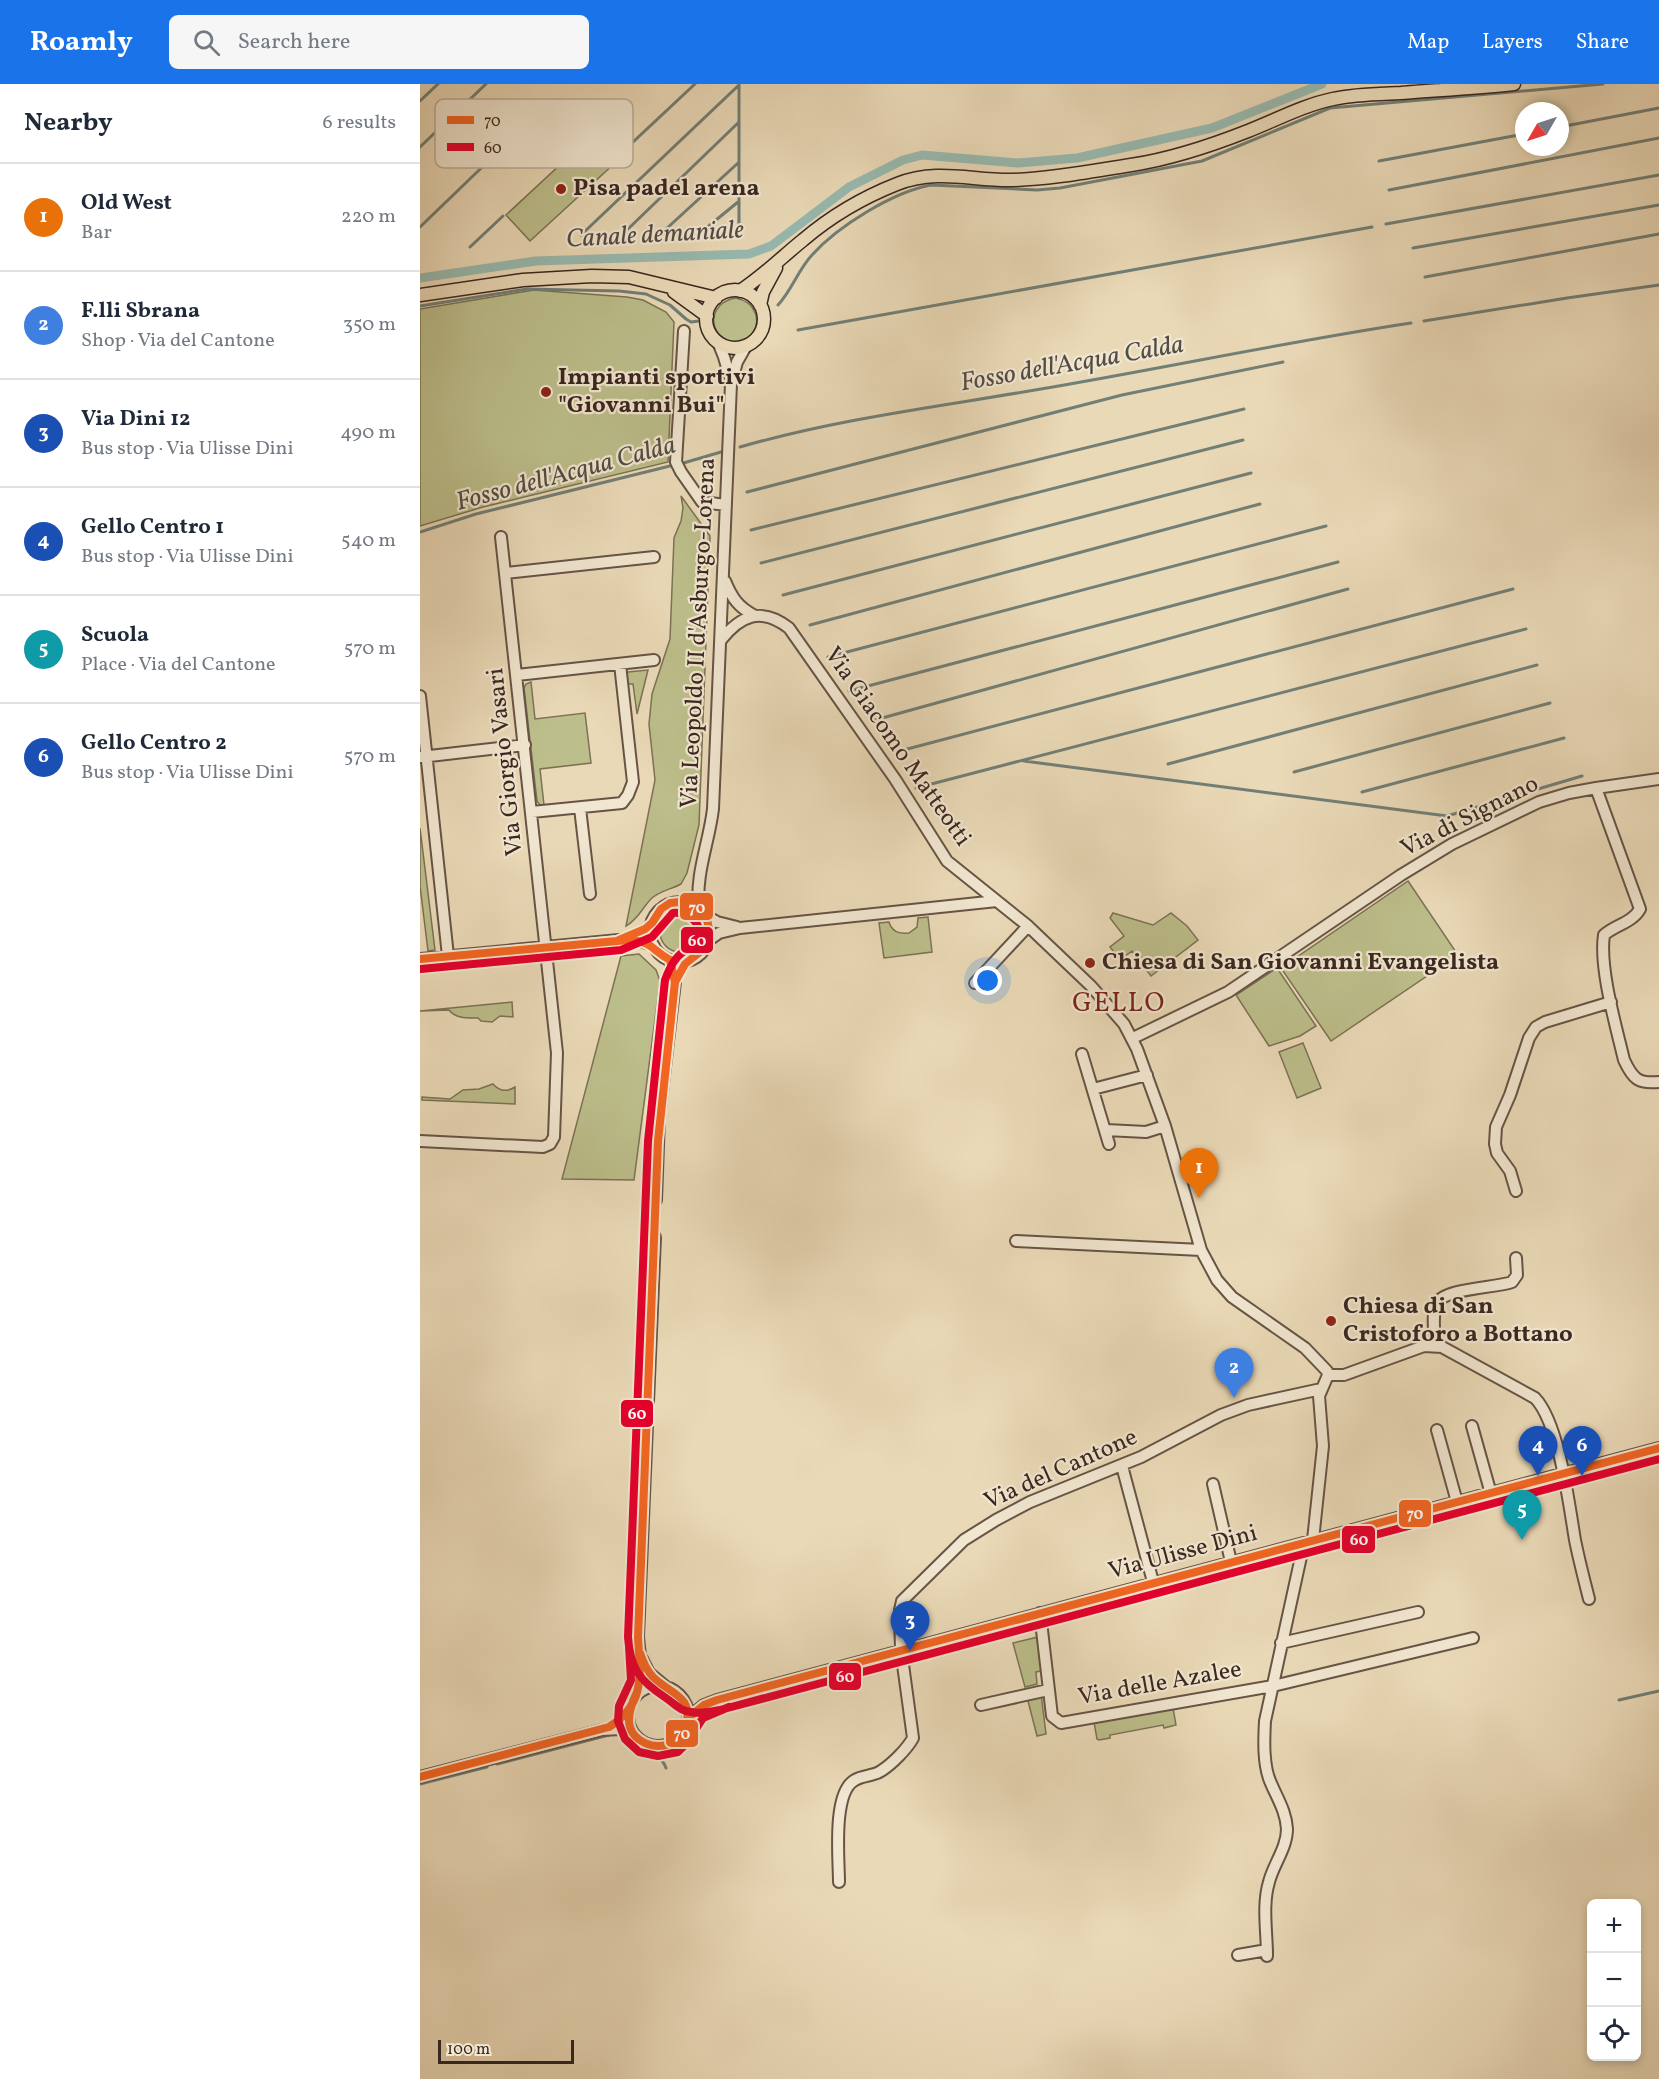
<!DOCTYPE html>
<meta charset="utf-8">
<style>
body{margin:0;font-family:Vollkorn,serif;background:#f6f6f7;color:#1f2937}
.controls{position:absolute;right:18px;bottom:18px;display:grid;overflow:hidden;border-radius:9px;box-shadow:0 3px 9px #0003}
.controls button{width:54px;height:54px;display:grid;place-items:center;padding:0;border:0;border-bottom:2px solid #e0e1e3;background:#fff;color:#1f2937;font:30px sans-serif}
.compass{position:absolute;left:1095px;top:18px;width:54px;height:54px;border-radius:50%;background:#fff;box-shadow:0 3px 9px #0003;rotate:231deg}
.scale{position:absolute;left:18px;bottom:15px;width:136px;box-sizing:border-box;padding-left:6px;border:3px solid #3a2720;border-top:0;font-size:16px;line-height:21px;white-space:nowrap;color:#3a2720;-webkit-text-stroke:4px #f1e6d0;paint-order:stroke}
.you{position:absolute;left:568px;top:897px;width:21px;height:21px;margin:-15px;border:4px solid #fff;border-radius:50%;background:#1a73e8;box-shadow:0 0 0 9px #1a73e833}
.badge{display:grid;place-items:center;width:39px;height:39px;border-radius:50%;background:#1a73e8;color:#fff;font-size:20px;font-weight:700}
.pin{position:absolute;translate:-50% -50px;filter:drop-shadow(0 2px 3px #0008)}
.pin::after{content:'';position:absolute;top:32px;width:21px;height:18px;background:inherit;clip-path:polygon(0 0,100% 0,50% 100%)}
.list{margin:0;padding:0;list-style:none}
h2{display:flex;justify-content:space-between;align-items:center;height:78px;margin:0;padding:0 24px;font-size:26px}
h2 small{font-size:20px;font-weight:400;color:#747a83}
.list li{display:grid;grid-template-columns:39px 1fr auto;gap:18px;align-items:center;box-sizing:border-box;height:108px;padding:0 24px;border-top:2px solid #e0e1e3}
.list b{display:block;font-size:22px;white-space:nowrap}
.list p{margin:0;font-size:20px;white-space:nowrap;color:#747a83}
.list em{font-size:20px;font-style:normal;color:#747a83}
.icon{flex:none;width:33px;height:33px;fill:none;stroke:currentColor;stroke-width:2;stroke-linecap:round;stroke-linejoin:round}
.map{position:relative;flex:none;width:1239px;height:1995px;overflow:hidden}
header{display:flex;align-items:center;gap:36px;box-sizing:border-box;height:84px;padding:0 30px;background:#1a73e8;color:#fff}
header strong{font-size:28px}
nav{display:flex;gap:33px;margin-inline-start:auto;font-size:21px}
.search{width:420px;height:54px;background:#f6f6f7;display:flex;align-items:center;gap:15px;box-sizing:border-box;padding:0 21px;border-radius:9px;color:#747a83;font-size:22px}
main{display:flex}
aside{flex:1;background:#fff}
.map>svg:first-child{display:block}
</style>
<header>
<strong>Roamly</strong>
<div class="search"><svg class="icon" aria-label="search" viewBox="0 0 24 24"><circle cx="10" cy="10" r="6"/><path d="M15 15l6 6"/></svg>Search here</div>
<nav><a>Map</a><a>Layers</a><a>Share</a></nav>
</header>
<main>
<aside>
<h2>Nearby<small>6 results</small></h2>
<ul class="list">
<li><span class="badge" style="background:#e8710a">1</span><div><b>Old West</b><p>Bar</p></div><em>220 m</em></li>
<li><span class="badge" style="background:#3f7fe0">2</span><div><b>F.lli Sbrana</b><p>Shop · Via del Cantone</p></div><em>350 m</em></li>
<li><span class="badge" style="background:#1a4fb4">3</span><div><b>Via Dini 12</b><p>Bus stop · Via Ulisse Dini</p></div><em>490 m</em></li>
<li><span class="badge" style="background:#1a4fb4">4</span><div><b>Gello Centro 1</b><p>Bus stop · Via Ulisse Dini</p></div><em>540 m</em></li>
<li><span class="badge" style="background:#0f9aa8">5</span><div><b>Scuola</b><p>Place · Via del Cantone</p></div><em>570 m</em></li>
<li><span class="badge" style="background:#1a4fb4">6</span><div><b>Gello Centro 2</b><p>Bus stop · Via Ulisse Dini</p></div><em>570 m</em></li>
</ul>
</aside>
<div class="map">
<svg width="1239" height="1995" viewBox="0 0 1239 1995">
<rect width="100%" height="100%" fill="#ead9b7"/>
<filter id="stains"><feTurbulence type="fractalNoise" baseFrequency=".00333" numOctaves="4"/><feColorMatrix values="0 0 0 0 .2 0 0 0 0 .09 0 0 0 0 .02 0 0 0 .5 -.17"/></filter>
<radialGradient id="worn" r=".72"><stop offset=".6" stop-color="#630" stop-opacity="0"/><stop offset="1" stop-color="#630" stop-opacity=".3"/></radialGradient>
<path fill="#bcbe8b" stroke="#7b7256" stroke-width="1.5" d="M171,52L195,79L110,157L86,131Z
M114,206L207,213L223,216L246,228L254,238L248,378L63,423L0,442V225Z
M316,214C336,218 343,238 330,253L315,258C286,254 287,218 316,214Z
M261,412L290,452L279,741L267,789L261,800C250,806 238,807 230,816C221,826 218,835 206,842L235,696L229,640L232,610L250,555L254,454L261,437L263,424Z
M228,586L217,630L213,600H207L206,590L208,588Z
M111,598L115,635L165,629L171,679L120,685L124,721H120L117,717L104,604L106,600Z
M0,744L15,866L8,867L0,802Z
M988,797L1038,871L911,957L861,884Z
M240 848a20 20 0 1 1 40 0a20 20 0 1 1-40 0Z
M693,829L733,841L751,829L767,842L778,856L731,892L712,867L700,876L690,863L704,852L690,834Z
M508,833L512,868L464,874L459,839L469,838C472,848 479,850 489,849L497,843L498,834Z
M219,870L236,886L240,897L214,1096L142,1095L201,872Z
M857,884L896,942L880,952L849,962L816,911Z
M92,918L93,933L80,932L72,938L61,937L58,934C47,934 36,935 29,926L0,927Z
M883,959L901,1004L877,1014L859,968Z
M73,1000C79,1007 87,1008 95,1003V1020L2,1016V1013L30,1015L43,1006L59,1005Z
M618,1553L622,1587L616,1588L617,1600L605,1603L593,1559Z
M621,1610L626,1650L617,1652L607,1613Z
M753,1624L756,1641L744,1644L743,1641L690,1651V1654L679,1656L677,1655L674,1638Z"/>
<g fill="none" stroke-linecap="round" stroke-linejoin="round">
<path stroke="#727f76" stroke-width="3" d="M0,17L18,0
M1140,43L1239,24
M0,63L66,0
M197,73L275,0
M959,77L1104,50
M969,106L1239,54
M966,140L1239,91
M0,143L111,36
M319,143V1
M208,145L319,38
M285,145L318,118
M245,146L318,79
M161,151L319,1
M50,163L83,132
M993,164L1239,121
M1005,193L1239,150
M358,221C372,206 378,186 392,171C418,142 473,108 511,101L617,106L640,104L782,77L910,24L1183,0
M0,222L107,205L199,207L226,210L250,221L266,235L271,238L279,237
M1004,237L1147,214L1239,201
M378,246L952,143
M320,363C417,335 516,323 615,306C740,285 865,258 991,239
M260,380L301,368
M327,408L702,311L863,278
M331,446L824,325
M0,448L56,430L254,381
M341,479L823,356
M363,511L831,389
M390,541L840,420
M408,573L906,442
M429,607L918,478
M455,636L928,505
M476,668L1093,505
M604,677L1027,732L1162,692
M748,680L1117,581
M874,688L1130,619
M496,704L1106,545
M942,708L1144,654
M1199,1616L1239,1607
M204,1652C209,1656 213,1662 219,1665C231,1672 241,1670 246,1684
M77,1680L189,1651
M0,1700L67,1683"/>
<path stroke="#98bab0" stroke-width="9" d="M0,194L116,177L329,170L351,162L429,103L483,76L502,71L598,79L657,74L792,44L902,0"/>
<path stroke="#c7b599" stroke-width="10" stroke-dasharray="10 5" stroke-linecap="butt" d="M235,1153L236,1116"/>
<defs>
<path id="minor" d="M264,247L256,378L261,388L282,418L306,421
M298,258L304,273L311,297
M86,489L234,473
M305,497C312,514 318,523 335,532
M301,556C320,532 341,522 369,544L475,695L527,777L608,842L671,902L704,940L717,965L745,1042L781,1166L797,1196L812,1213L885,1264L907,1287L908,1291L899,1312L903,1362L893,1456
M97,591L234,576
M0,612L28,872
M1,673L105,661
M1176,704L1239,695
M160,724L170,810
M112,728L202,719L208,711L213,698L200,580
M230 848a30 30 0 1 1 60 0a30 30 0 1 1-60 0Z
M279,825C275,790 289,759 293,725L311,300L317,278L326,262
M286,832L297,838L317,843
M289,856L299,849L320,844L577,817
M0,875L199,856L221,857L234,862
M555,899L608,842
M713,954L808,908L981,791L1032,760L1119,718L1149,709L1176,704L1220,825C1212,839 1195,841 1184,851C1179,884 1196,942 1204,976C1213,995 1218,1000 1239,998
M662,970L689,1060
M673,1005L727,991
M686,1046L726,1048L745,1042
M0,1057L123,1063L130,1060L134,1053L137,969L81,453
M1096,1107L1090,1087L1077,1069L1075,1060L1076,1043L1090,1011L1109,954L1116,943L1125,938L1191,918
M236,1116L239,1034L255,898L250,876
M596,1157L781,1166
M1015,1262C1015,1249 1011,1230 1017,1219C1025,1204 1076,1204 1092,1198L1097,1191L1096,1174
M908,1291H924L1004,1262L1022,1263L1115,1314C1139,1339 1149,1420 1155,1456C1159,1476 1164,1495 1169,1515
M1052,1342L1071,1410
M1017,1346L1037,1418
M702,1382L733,1498
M793,1400L811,1478
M620,1529L632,1632L641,1639L853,1602L1053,1554
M861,1559L998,1528
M222,1575L229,1589L246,1603
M208 1632a30 30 0 1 1 60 0a30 30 0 1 1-60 0Z
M215,1613C224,1594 220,1574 218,1553L235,1153
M561,1621L628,1606
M268,1634L284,1621L297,1616L1239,1364
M0,1693L182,1646L200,1645L215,1652
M419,1798C419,1776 412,1708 435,1696C443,1691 454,1692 461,1687C472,1680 487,1665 493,1654L481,1566L480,1526L482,1517L544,1456L576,1436L610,1418L721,1373L801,1331L828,1321L901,1305
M818,1871L847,1866
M847,1872C847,1848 842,1821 849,1798C853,1781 867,1764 867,1745C866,1727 857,1714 850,1697C843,1680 844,1656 845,1637L884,1459"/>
<path id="major" d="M286 235a29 29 0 1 1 58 0a29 29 0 1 1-58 0Z
M320,207C343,192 362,173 383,156C410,133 444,113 477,100C518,84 552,97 593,96C632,95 672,87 711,81C751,75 790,62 828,47C856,36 884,21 913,15C935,10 958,10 981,9C1019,6 1056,4 1094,0
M254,208L287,232
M0,211L103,196L172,192L209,193L296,214
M340,221L343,208L356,184"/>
</defs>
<use href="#minor" stroke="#665446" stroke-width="14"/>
<use href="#major" stroke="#3a2720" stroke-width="15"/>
<use href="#minor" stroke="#f1e6d0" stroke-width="10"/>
<use href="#major" stroke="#ead9b7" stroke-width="12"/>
<defs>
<path id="bus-1" d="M199,856L225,845L232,839L241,825L250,819L259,818L276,822L287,835L290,851L285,864L265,880L255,898
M0,875L208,856C233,857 231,866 250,876
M217,1608C208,1627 202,1648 225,1659C233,1663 244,1663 252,1659C259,1655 264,1649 266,1641C274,1612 250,1610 233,1593C226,1586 223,1578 220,1569
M268,1634L284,1621L297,1616L1239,1364
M0,1693L189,1643C226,1620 220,1591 218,1553L238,1057L255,898L250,876"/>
<path id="bus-2" d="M1,885L201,866L232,853L253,829C269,827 288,843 275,859C272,863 267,865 263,868C254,874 249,885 245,896L228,1057L208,1553C210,1585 220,1597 246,1614C255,1620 260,1627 271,1628C281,1630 290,1628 300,1626L1239,1375
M209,1562L211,1596L199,1622L198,1637L205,1655L219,1668L238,1672L258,1668L266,1660L283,1634L309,1623"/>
</defs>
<use href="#bus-1" stroke="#f1e6d0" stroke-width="12"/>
<use href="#bus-2" stroke="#f1e6d0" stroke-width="12"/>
<use href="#bus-1" stroke="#f26522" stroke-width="8"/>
<use href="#bus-2" stroke="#e4002b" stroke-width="8"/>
</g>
<g fill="#8f2418" stroke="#f1e6d0" stroke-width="2">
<circle cx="141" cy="105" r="6"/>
<circle cx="126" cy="308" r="6"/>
<circle cx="670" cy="879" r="6"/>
<circle cx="911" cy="1237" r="6"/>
</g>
<g text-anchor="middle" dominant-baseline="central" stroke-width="4.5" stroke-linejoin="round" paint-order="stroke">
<g font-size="24" font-weight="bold" fill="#3a2720" stroke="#f1e6d0" text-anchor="start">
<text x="153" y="105">Pisa padel arena</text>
<text x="138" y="294">Impianti sportivi<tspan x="138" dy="28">"Giovanni Bui"</tspan></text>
<text x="682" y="879">Chiesa di San Giovanni Evangelista</text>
<text x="923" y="1223">Chiesa di San<tspan x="923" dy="28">Cristoforo a Bottano</tspan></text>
</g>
<g font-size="24" fill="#3a2720" stroke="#f1e6d0">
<text transform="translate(279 549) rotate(-87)">Via Leopoldo II d'Asburgo-Lorena</text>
<text transform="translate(477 663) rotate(55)">Via Giacomo Matteotti</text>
<text transform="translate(86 678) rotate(-96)">Via Giorgio Vasari</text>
<text transform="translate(1050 733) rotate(-27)">Via di Signano</text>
<text transform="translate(641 1386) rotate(-24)">Via del Cantone</text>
<text transform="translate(763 1469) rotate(-15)">Via Ulisse Dini</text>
<text transform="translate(740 1600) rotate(-10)">Via delle Azalee</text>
</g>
<g font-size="26" font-style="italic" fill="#524c44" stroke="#f1e6d0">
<text transform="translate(235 151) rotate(-3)">Canale demaniale</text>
<text transform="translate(652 280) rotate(-10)">Fosso dell'Acqua Calda</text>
<text transform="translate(146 390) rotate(-15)">Fosso dell'Acqua Calda</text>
</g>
<g font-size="27" letter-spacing="1.5" fill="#7a1f14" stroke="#f1e6d0">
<text x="699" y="920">GELLO</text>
</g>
</g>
<rect x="15" y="15" width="198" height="69" rx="9" fill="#f1e6d0" stroke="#baad9b" stroke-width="1.5"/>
<rect x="27" y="32" width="27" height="8" fill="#f26522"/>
<rect x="27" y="59" width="27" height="8" fill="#e4002b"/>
<g font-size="16" fill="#3a2720">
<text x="64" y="42">70</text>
<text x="64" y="69">60</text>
</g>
<g stroke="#f1e6d0" stroke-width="2">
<rect x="259" y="808" width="35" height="29" rx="6" fill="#f26522"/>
<rect x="260" y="842" width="34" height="28" rx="6" fill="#e4002b"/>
<rect x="200" y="1315" width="34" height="29" rx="6" fill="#e4002b"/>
<rect x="978" y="1415" width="34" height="29" rx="6" fill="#f26522"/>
<rect x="921" y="1441" width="35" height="29" rx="6" fill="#e4002b"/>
<rect x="408" y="1578" width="34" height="29" rx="6" fill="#e4002b"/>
<rect x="245" y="1635" width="34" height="29" rx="6" fill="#f26522"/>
</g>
<g font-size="16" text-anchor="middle" font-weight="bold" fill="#fff">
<text x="277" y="829">70</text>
<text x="277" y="862">60</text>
<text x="217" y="1335">60</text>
<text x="995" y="1435">70</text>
<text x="939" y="1461">60</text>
<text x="425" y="1598">60</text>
<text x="262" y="1655">70</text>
</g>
<rect width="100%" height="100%" filter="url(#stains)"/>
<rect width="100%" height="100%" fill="url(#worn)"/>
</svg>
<div class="controls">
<button>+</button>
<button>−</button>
<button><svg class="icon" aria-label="locate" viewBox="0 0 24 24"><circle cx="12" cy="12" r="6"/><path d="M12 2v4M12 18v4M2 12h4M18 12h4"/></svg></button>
</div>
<svg class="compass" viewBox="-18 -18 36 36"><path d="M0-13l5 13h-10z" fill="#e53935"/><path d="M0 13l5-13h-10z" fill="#747a83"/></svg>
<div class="scale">100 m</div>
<div class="you"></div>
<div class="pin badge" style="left:779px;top:1114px;background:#e8710a">1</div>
<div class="pin badge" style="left:814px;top:1314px;background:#3f7fe0">2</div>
<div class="pin badge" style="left:490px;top:1567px;background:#1a4fb4">3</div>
<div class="pin badge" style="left:1118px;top:1392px;background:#1a4fb4">4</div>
<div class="pin badge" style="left:1102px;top:1456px;background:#0f9aa8">5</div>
<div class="pin badge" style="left:1162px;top:1392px;background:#1a4fb4">6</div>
</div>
</main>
